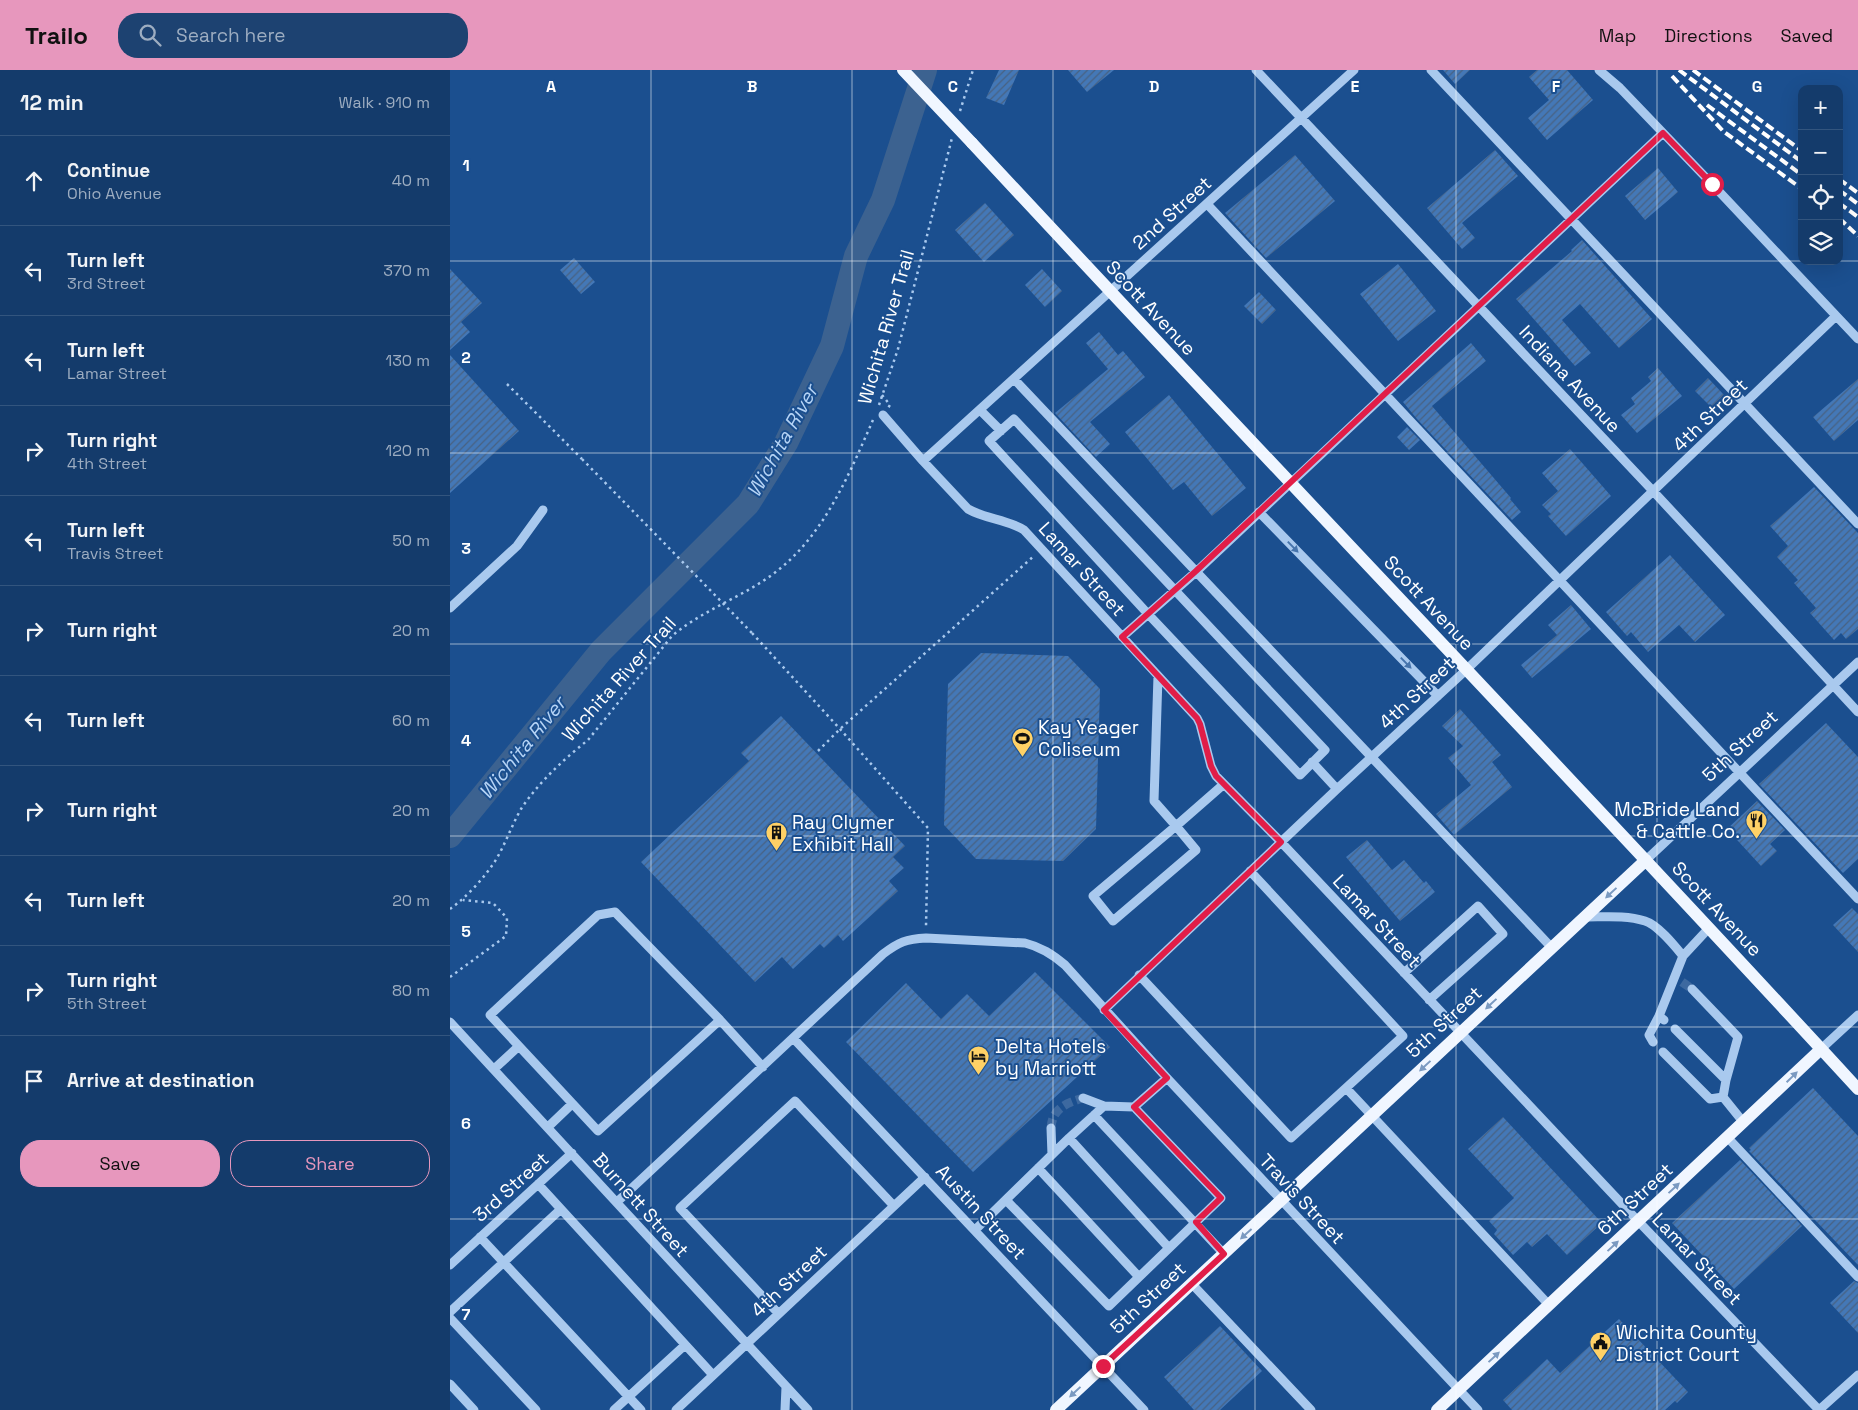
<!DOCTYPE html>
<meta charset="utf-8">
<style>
body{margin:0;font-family:"Space Grotesk",sans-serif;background:#1d4271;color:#f1f3f6}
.controls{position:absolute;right:15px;top:15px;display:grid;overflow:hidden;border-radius:10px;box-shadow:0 5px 20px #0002}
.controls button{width:45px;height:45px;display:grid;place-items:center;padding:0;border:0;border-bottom:1px solid #33557e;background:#143b6b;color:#f1f3f6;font:25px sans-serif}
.stop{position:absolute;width:15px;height:15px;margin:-11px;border:4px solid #e11d48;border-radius:50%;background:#fff}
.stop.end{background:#e11d48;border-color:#fff;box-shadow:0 1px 5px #0008}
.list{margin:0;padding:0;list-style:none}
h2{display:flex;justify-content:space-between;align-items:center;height:65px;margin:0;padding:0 20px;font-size:21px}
h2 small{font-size:16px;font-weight:400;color:#9dadc1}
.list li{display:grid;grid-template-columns:32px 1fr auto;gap:15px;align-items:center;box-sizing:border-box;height:90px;padding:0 20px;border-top:1px solid #33557e}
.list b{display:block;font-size:19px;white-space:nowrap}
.list p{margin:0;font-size:16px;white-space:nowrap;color:#9dadc1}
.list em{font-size:16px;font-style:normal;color:#9dadc1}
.actions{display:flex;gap:10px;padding:15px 20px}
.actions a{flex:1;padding:11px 0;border:1px solid #e797bd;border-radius:20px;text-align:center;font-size:18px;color:#e797bd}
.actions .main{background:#e797bd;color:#111}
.icon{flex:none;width:28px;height:28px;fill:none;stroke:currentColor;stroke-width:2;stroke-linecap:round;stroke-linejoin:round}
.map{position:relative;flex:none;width:1408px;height:1340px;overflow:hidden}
header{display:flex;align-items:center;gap:30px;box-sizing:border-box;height:70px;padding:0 25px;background:#e797bd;color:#111}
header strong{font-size:24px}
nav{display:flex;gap:28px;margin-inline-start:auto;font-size:18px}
.search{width:350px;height:45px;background:#1d4271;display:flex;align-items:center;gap:12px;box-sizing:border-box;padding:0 18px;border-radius:20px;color:#9dadc1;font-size:19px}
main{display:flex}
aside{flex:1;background:#143b6b}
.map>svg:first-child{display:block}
</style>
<header>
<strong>Trailo</strong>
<div class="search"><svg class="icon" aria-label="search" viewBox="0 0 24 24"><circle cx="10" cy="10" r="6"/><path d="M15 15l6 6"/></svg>Search here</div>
<nav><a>Map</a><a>Directions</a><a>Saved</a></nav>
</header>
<main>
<aside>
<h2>12 min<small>Walk · 910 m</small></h2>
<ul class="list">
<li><svg class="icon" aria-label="ahead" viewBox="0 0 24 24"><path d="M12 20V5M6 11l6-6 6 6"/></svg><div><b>Continue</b><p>Ohio Avenue</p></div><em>40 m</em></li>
<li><svg class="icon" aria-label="left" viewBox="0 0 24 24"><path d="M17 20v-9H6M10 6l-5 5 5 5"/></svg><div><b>Turn left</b><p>3rd Street</p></div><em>370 m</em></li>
<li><svg class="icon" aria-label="left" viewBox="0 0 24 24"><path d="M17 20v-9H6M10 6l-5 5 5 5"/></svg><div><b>Turn left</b><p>Lamar Street</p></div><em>130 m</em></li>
<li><svg class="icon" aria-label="right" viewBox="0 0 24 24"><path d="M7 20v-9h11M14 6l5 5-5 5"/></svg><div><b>Turn right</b><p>4th Street</p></div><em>120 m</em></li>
<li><svg class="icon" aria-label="left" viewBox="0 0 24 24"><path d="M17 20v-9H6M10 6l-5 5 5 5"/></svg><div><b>Turn left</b><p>Travis Street</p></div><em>50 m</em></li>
<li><svg class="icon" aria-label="right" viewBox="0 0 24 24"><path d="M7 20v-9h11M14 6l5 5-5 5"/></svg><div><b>Turn right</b></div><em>20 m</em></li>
<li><svg class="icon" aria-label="left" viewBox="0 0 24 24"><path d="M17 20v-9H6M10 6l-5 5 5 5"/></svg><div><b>Turn left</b></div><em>60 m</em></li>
<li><svg class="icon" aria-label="right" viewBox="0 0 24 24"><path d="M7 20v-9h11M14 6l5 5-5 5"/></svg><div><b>Turn right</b></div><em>20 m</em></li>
<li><svg class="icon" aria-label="left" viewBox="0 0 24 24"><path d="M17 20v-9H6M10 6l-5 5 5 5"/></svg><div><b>Turn left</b></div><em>20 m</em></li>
<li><svg class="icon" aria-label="right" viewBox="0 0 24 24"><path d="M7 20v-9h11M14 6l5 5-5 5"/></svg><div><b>Turn right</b><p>5th Street</p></div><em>80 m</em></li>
<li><svg class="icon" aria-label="arrive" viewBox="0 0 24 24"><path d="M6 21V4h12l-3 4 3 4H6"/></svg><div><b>Arrive at destination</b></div></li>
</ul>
<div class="actions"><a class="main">Save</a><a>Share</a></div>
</aside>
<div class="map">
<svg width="1408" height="1340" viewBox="0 0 1408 1340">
<defs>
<pattern id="building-hatch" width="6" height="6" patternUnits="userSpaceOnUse" patternTransform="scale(1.25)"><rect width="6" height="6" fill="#4478b7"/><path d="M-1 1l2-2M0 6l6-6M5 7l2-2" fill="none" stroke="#486282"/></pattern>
</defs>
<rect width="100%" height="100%" fill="#1b4f8f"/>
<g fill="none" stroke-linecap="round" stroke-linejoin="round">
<path stroke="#3c6290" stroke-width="24" d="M0,766L151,581L298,434L336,373L382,276L406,186L433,130L475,0"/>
</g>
<path fill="url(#building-hatch)" d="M549,0H569L554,35L536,28Z
M618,0H664L637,22Z
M993,0H1020L1005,14Z
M1087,0H1117L1143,30L1097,70L1078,48L1099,30L1079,7Z
M1045,80L1068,106L1012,153L1025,168L1012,179L977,138Z
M845,85L885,131L816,188L775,143Z
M1208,98L1228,122L1195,150L1175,126Z
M535,133L564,165L534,192L505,160Z
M1132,170L1202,249L1169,278L1130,234L1112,250L1141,283L1125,296L1066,229L1122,181L1121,180Z
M124,188L145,212L131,224L110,200Z
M948,194L986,241L948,271L910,224Z
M0,199L32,233L11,252L20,262L0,280Z
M592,199L612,221L595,237L575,215Z
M809,222L826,240L812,254L794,236Z
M649,262L668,285L673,281L695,307L640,352L660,374L646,387L605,343L658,299L636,273Z
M1021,273L1036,291L982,336L1061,428L1060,429L1071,442L1062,450L967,349L953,332Z
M0,285L69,361L0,423Z
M1208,298L1232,326L1187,363L1171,345L1185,334L1181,328L1201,311L1198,307Z
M1258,308L1274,325L1261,337L1245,321Z
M1408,309V350L1384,371L1363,347Z
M719,325L796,418L762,446L734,412L723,420L675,362Z
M957,357L970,370L959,380L947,367Z
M1120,379L1161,426L1116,466L1098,446L1101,444L1092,435L1108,421L1092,403Z
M1364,417L1408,463V559L1396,569L1391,563L1384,570L1360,543L1366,538L1344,513L1348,510L1327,487L1338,476L1320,456Z
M1220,485L1275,545L1245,572L1229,555L1198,582L1181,562L1177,566L1156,542Z
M1121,535L1141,559L1082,608L1071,595L1107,565L1098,555Z
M531,583L618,586L650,619L646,759L613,791L526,789L494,755L498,614Z
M1010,639L1051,685L1042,692L1062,717L1004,765L986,744L1021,715L998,688L1013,676L992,656Z
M331,646L455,776L443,787L454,798L439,811L448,821L393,871L388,865L374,878L370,874L343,899L332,887L305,912L191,792L299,691L291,683Z
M1376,653L1408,687V789L1393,803L1309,714Z
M1307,731L1335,760L1320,774L1327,781L1311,796L1277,759Z
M917,770L942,800L954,790L974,813L976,811L985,822L950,851L896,787Z
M1402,838L1408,844V882L1383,855Z
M585,902L660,977L523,1102L396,972L456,913L491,949L517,924L539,946Z
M1363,1018L1408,1066V1195L1299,1081L1301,1080L1299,1078Z
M1053,1047L1152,1153L1117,1185L1097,1164L1082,1177L1077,1172L1063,1185L1044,1164L1047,1160L1039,1151L1064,1128L1018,1079Z
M1290,1090L1352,1156L1284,1219L1222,1153Z
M1404,1211L1408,1213V1263L1380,1233Z
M1169,1249L1238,1322L1227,1333L1225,1331L1215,1340H1062L1053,1330L1097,1289L1110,1303Z
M770,1256L812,1301L770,1340H744L714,1307Z"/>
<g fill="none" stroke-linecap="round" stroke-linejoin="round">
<path stroke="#3d69a0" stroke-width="9" stroke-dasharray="9 4.5" stroke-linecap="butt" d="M1232,912L1242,919
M601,1058C602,1039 616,1033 633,1028"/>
<path stroke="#a9c9ee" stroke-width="2.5" stroke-dasharray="2.5 4" stroke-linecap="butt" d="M510,41L523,0
M57,314L132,389
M432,325L440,335L438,338
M429,335L448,279L502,68
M302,563L390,659L478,758L476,857
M368,681L390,659L585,485
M0,839C16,828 37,805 47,788C56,772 62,755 71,739C88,713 114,689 138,670L222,566C255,538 299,525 332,497C377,459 400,402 423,350
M0,907L56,866L57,848L43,833L13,830"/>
<path stroke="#a9c9ee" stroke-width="9" d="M806,0L1203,421L1408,642
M981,0L1408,454
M1149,0L1170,18L1262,114L1408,269
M757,134L1408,829
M564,309L1102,878
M530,340L551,361
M433,345L473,391L518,439C535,449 557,449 574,460L747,648L750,654L761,696L766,706L831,772L1189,1152L1369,1340
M564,349L875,680L850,705L698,544L539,371Z
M473,391L904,0
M809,442L988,626
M0,538L67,476L93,440
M672,567L747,501L1213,63
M708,606L704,731L726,756L774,714
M862,692L887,719
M726,756L746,780L663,851L643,826Z
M1196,790L1408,592
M1136,847C1155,847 1176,845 1195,851C1208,855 1224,875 1233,886
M954,903L1028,836L1053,864L979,930
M689,905L841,1068L953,966L800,801
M1242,919L1288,967L1276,1010
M654,940L887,719L1016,600L1386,246
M270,950L148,1061L40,945L148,845L165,842L270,950L313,997
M1214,950L1209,946L1233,886L1259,858
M0,952L358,1340
M1225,959L1276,1010L1273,1027L1294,1053
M343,968L694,1340
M1203,972L1199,965L1209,946
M1371,979L1408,945
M1213,982L1260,1029L1273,1027
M44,999L69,976
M896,1018L1099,1235
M633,1028L654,1036
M644,1045L774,1184
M98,1057L122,1034
M601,1058L602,1085
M619,1068L719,1178
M1278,1068L1408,1207
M588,1098L689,1207
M88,1114L263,1305
M556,1130L659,1236L771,1128L684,1037
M167,1132L433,884C449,872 456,869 476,868L575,873C591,877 602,884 615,895L717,1008L1028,1340
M525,1160L619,1068L654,1036L684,1037L717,1008
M30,1167L191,1340
M0,1195L122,1083
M742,1214L861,1340
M0,1242L111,1139
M328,1243L230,1138L345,1031L444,1136
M0,1248L86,1340
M0,1314L24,1340
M164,1340L235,1275
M226,1340L475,1107
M335,1340L336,1317
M1369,1340L1408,1305"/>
<path stroke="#f0f6ff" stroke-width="12" d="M522,73C816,390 1116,701 1408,1019
M606,1340L1196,790
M987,1340L1371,979"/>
<path stroke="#fff" stroke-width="4" stroke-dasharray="9 4" stroke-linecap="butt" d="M1229,0L1352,92
M1243,0L1352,81
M1222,6L1273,61L1352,119
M1257,35L1352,105
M1389,109L1408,123
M1389,120L1408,134
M1389,133L1408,147
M1389,148L1408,166"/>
<path stroke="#a9c9ee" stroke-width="2.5" stroke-dasharray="2.5 4" stroke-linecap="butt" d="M132,389L302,563"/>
<path stroke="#f0f6ff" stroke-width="12" d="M453,0L522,73"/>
</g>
<defs><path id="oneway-solid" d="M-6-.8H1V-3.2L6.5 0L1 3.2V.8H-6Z" transform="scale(1.25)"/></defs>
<g fill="#4674ac">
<use href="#oneway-solid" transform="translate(843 477) rotate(46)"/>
<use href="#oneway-solid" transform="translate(956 593) rotate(46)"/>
</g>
<g fill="#7b9ac1">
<use href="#oneway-solid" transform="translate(1161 823) rotate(137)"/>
<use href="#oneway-solid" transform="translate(1041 934) rotate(137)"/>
<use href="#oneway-solid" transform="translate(975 996) rotate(137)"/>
<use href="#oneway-solid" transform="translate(1342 1007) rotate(-44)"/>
<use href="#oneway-solid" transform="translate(1224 1118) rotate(-43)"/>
<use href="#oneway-solid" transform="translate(796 1164) rotate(138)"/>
<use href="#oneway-solid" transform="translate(1163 1176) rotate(-43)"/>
<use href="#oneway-solid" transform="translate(1044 1287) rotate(-43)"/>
<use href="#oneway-solid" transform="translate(625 1322) rotate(137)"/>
</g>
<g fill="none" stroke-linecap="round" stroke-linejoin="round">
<path stroke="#e11d48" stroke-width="6" d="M653,1296L774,1184L746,1152L771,1128L684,1037L717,1008L654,940L831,772L766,706L761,696L750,654L747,648L672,567L746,501L1213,63L1262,114"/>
</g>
<path fill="none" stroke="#fff" stroke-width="1" stroke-opacity="0.55" d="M201,0V1340M402,0V1340M603,0V1340M805,0V1340M1006,0V1340M1207,0V1340M0,191H1408M0,383H1408M0,574H1408M0,766H1408M0,957H1408M0,1149H1408"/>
<defs>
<symbol id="stadium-pin" viewBox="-11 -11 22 30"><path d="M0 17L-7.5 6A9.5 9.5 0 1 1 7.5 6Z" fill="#ffd166" stroke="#1b4f8f"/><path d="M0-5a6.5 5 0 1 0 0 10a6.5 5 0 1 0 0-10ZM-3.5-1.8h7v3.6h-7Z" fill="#111"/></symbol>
<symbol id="restaurant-pin" viewBox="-11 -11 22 30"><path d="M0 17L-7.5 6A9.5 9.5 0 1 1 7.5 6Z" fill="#ffd166" stroke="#1b4f8f"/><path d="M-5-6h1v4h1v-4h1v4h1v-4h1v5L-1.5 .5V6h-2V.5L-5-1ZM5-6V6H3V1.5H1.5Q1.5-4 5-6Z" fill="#111"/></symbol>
<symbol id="building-pin" viewBox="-11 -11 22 30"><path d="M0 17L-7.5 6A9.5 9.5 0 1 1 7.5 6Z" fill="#ffd166" stroke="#1b4f8f"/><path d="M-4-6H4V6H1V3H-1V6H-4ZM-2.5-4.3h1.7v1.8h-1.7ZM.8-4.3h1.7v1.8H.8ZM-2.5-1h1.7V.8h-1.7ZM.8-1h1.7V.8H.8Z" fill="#111"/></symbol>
<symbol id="hotel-pin" viewBox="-11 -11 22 30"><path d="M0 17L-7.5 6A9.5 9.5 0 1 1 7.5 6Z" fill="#ffd166" stroke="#1b4f8f"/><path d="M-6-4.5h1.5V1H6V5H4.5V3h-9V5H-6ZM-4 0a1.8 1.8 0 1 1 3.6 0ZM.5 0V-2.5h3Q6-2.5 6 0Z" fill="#111"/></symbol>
<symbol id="civic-pin" viewBox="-11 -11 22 30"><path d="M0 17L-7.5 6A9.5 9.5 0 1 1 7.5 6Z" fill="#ffd166" stroke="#1b4f8f"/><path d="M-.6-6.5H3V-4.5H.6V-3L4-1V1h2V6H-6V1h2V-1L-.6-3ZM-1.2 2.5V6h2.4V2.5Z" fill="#111"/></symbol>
</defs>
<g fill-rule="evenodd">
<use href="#stadium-pin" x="560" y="656" width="25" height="34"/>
<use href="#restaurant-pin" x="1294" y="738" width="25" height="34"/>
<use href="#building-pin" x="314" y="750" width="25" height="34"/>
<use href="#hotel-pin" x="516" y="974" width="25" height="34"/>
<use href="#civic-pin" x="1138" y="1260" width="25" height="34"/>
</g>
<g text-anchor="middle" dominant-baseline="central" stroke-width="4" stroke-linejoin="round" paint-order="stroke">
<g font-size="19" fill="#fff" stroke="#1b4f8f">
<text transform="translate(722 143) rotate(-42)">2nd Street</text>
<text transform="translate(701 238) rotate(47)">Scott Avenue</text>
<text transform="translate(436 257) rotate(-74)">Wichita River Trail</text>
<text transform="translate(1120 309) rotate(47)">Indiana Avenue</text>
<text transform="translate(1260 345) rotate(-44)">4th Street</text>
<text transform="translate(632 499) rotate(48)">Lamar Street</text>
<text transform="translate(979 533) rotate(47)">Scott Avenue</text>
<text transform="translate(169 609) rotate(-48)">Wichita River Trail</text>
<text transform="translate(967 623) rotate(-43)">4th Street</text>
<text transform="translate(1290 676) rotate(-43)">5th Street</text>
<text transform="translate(1267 839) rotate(47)">Scott Avenue</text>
<text transform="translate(927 851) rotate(47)">Lamar Street</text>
<text transform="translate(994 952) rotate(-43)">5th Street</text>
<text transform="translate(61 1117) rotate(-42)">3rd Street</text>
<text transform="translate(852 1129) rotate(47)">Travis Street</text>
<text transform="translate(1185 1129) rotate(-43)">6th Street</text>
<text transform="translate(191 1135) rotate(48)">Burnett Street</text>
<text transform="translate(531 1142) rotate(47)">Austin Street</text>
<text transform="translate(1247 1189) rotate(46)">Lamar Street</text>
<text transform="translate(339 1211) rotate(-43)">4th Street</text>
<text transform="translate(698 1228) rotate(-43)">5th Street</text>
</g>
<g font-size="19" fill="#fff" stroke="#1b4f8f" text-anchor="start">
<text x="588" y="657">Kay Yeager<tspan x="588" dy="22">Coliseum</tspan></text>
<text x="1290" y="739" text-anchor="end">McBride Land<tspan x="1290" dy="22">&amp; Cattle Co.</tspan></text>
<text x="342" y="752">Ray Clymer<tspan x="342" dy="22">Exhibit Hall</tspan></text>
<text x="545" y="976">Delta Hotels<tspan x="545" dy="22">by Marriott</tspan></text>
<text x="1166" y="1262">Wichita County<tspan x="1166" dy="22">District Court</tspan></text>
</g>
<g font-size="20" font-style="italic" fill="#b5d3f5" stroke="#1b4f8f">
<text transform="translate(332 371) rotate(-61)">Wichita River</text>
<text transform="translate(72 678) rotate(-51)">Wichita River</text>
</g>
</g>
<g font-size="16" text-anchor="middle" font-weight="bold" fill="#fff" stroke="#1b4f8f" stroke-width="4" stroke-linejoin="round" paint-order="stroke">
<text x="101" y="22">A</text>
<text x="302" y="22">B</text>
<text x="503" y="22">C</text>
<text x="704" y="22">D</text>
<text x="905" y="22">E</text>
<text x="1106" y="22">F</text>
<text x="1307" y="22">G</text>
<text x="16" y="101">1</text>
<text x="16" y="293">2</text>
<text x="16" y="484">3</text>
<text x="16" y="676">4</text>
<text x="16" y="867">5</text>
<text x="16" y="1059">6</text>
<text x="16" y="1250">7</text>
</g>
</svg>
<div class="controls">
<button>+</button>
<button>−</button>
<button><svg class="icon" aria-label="locate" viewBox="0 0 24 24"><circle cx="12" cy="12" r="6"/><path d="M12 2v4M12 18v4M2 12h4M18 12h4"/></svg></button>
<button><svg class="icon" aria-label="layers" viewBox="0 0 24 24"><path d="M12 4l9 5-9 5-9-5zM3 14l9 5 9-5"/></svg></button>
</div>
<div class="stop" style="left:1262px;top:114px"></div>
<div class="stop end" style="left:653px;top:1296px"></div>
</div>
</main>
